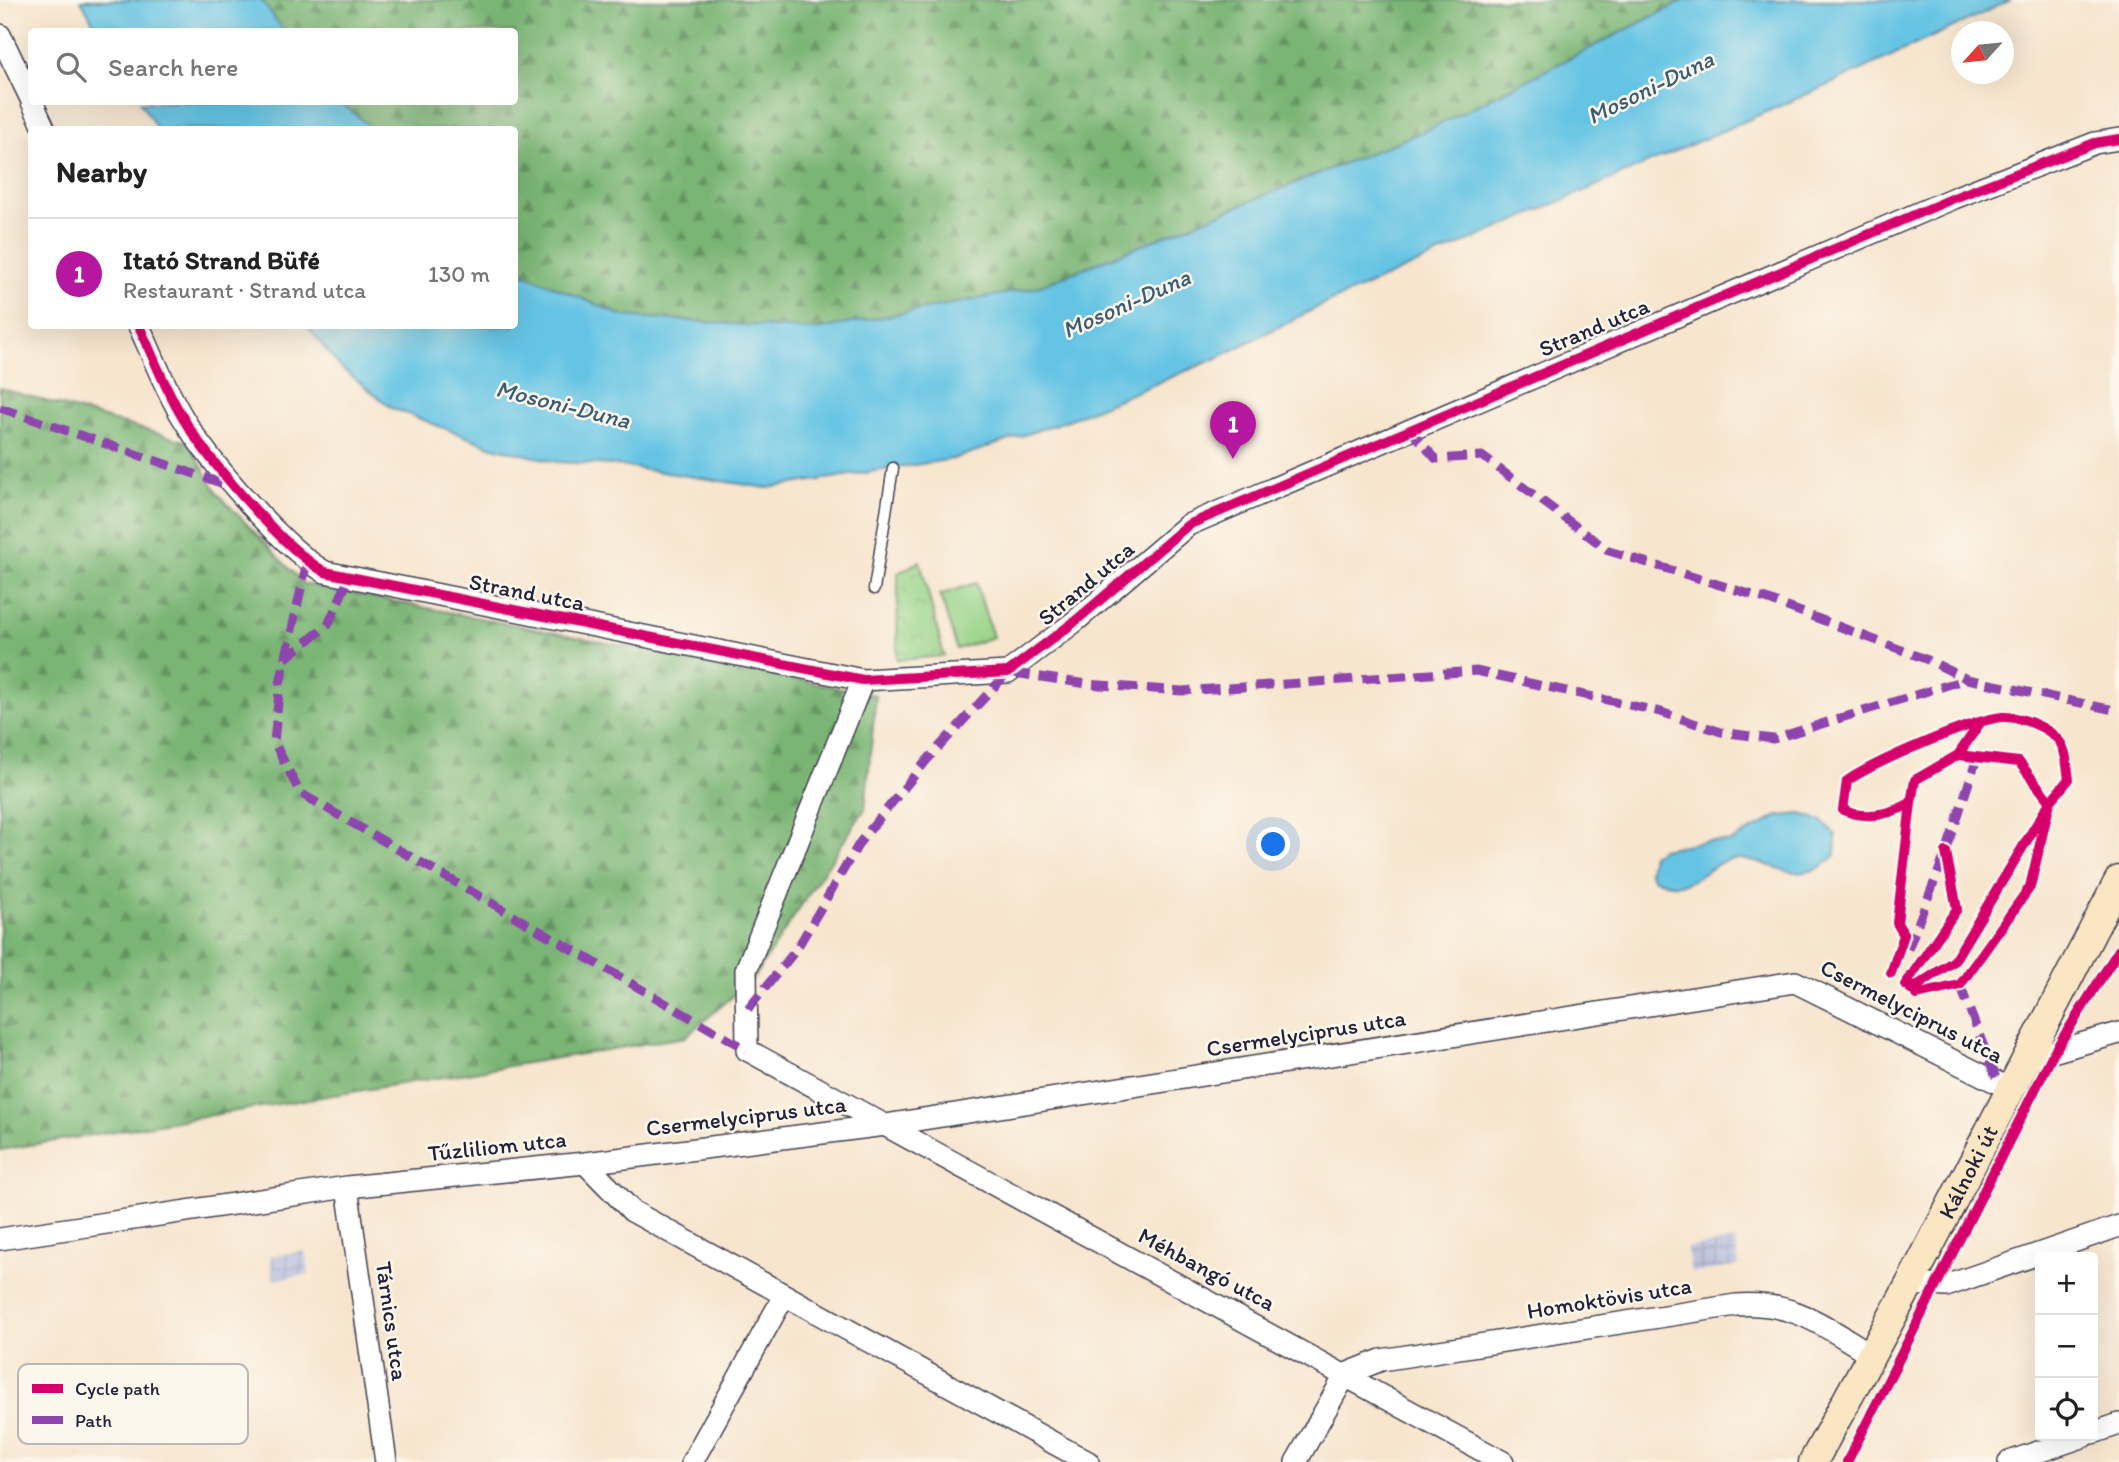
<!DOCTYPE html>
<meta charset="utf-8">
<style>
body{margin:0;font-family:Itim,sans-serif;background:#f6f6f6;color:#222}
.controls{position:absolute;right:21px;bottom:21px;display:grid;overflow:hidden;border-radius:7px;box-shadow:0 7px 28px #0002}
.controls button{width:63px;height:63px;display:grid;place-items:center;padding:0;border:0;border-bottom:2px solid #e0e0e0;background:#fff;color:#222;font:35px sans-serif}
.compass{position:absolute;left:1951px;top:21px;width:63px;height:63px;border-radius:50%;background:#fff;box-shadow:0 7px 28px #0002;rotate:243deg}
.you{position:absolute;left:1274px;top:845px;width:24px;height:24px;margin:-18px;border:5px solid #fff;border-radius:50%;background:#1a73e8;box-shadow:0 0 0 10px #1a73e833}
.badge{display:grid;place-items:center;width:46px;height:46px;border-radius:50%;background:#b5179e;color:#fff;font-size:23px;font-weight:700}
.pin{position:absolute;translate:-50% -58px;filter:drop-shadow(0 2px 4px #0008)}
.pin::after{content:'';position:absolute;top:37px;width:24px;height:21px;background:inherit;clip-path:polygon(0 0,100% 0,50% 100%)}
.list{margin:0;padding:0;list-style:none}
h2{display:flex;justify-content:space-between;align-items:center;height:91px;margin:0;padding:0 28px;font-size:30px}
h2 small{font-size:23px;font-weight:400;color:#767676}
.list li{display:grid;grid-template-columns:46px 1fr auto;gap:21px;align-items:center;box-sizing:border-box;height:112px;padding:0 28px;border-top:2px solid #e0e0e0}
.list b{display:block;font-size:26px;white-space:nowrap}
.list p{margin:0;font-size:23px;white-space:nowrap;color:#767676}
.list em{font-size:23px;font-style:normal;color:#767676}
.icon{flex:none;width:38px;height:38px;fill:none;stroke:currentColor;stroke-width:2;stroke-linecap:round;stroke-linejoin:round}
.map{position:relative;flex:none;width:2119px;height:1462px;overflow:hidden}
.search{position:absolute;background:#fff;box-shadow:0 7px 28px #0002;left:28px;top:28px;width:490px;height:77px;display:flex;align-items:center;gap:18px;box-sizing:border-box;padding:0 24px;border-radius:7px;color:#767676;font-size:26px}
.panel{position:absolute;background:#fff;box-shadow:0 7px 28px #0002;left:28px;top:126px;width:490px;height:203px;border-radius:7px}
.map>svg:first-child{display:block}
</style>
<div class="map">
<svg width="2119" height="1462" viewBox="0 0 2119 1462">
<defs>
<pattern id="industrial-grid" width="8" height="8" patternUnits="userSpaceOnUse" patternTransform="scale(1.75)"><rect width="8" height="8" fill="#bdc3de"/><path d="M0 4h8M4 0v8" fill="none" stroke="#a2a7bf"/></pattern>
<pattern id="forest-firs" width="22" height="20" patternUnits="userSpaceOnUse" patternTransform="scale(1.75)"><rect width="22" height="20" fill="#7ab574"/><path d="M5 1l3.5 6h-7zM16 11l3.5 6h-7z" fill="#649360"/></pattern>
<pattern id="park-crowns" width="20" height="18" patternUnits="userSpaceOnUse" patternTransform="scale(1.75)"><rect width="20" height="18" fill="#98d387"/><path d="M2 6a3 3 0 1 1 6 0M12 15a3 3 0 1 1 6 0" fill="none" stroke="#83b575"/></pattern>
</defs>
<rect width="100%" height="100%" fill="#fbf7ec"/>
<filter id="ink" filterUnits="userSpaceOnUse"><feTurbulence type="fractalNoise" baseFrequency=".0143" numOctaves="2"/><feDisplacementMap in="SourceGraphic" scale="14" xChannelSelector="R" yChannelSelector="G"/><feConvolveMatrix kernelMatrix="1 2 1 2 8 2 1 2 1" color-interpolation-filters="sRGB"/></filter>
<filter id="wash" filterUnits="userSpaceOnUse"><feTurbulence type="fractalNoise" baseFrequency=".00686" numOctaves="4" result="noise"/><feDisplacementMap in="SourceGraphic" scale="28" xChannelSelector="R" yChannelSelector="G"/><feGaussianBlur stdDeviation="1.57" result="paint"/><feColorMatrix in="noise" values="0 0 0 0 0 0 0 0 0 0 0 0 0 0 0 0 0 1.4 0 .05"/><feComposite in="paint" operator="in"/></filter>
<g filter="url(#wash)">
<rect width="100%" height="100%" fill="#f7e5ce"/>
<path fill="url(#industrial-grid)" d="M1735,1240L1739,1266L1691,1273L1687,1248Z
M305,1251L309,1274L274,1280L270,1256Z"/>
<path fill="url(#forest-firs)" stroke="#4e6c58" stroke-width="2" d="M261,0H1685L1432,128L1035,288L815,330L623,316L515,270L514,130L373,129L340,102H514V32L284,31Z
M0,388L188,442L218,494L304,584L876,695L865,809L752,980L685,1037L0,1150Z"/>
<path fill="url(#park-crowns)" stroke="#5d7a61" stroke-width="2" d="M920,561L944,656L897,660L898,573Z"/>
<path fill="#98d387" stroke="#5d7a61" stroke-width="2" d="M976,583L993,637L957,649L940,595Z"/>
<path fill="#65c4e4" stroke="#447390" stroke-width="2" d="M81,0H261L284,31H98Z
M1685,0H2011L1835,82L1320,306L1215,359L1068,420L953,459L767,488L615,465L557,462L493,447L392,408L340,367L307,326H514L515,270L623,316L815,330L1035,288L1432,128Z
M140,102H340L373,129H157Z
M1802,814L1822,821L1836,835L1835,856C1799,890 1777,861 1739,859C1707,857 1695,900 1653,878L1649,871L1652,855L1661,849L1707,841L1730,842L1778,816Z"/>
</g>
<g filter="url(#ink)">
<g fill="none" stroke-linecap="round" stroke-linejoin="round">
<defs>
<path id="lane" d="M874,589L893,468"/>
<path id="street" d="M0,35L32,101
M32,102L45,130
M139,326C153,356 165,389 183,418C207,459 284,549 325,572L863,680L1008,672L1073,623L1188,525L1954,198L2095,143L2119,139
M863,680L746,970L747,1050L1503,1462
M2028,1059L2119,1033
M585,1163L632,1211L1088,1462
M347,1187L386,1462
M0,1239L347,1187L585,1163L885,1125L1795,982L2010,1089
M1910,1284L1946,1286L2119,1226
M2093,1433L2119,1424
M692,1462L784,1296
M1296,1462L1346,1374L1381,1360L1736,1305C1795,1301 1823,1326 1871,1354
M2009,1462L2085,1436"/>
<g id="secondary">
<path id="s1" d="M1813,1462L1910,1284L2119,880"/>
</g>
</defs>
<use href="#lane" stroke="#423f51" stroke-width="13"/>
<use href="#street" stroke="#423f51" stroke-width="24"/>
<use href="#secondary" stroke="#423f51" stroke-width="31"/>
<use href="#lane" stroke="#fff" stroke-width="10"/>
<use href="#street" stroke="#fff" stroke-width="21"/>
<use href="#secondary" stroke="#fbe6c4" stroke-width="28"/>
<path stroke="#8e44ad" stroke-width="9" stroke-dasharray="18 9" stroke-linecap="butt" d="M0,408L230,486
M1408,428L1436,459L1482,456L1609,551L1769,600L1928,660L1967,679L2119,711
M307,562L280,683L274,742L300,793L747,1050
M285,659L328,625L349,578
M1908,949L1946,852L1978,755
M1960,985L1998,1083
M748,1009L796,950L860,842L927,760L1008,672L1087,684L1182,691L1476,671L1661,712L1721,732L1773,739L1967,679"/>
<defs>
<path id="cycleway" d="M139,326C153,356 165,389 183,418C207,459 284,549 325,572L863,680L1008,672L1073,623L1188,525L1954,198L2095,143L2119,139
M1891,973L1904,935L1897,923L1911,803
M1905,985L1957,909L1946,852
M1911,990L1954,961L2050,802L2019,762L1958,755
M1916,995L1960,985L2030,887L2050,802L2069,779C2067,768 2067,752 2060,742C2049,727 2020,716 2002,717C1971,720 1873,763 1847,781L1843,810C1866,820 1889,815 1911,803L1915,780L1958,755L1980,723
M1847,1462L2054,1052L2119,950"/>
</defs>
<use href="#cycleway" stroke="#fbf7ec" stroke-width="15"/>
<use href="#cycleway" stroke="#d6006c" stroke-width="10"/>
</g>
</g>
<g text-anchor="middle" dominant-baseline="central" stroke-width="5" stroke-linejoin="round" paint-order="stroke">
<g font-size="23" fill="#22223b" stroke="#fbf7ec">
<text transform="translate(1594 327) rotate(-23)">Strand utca</text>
<text transform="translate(1086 583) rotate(-40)">Strand utca</text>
<text transform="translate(527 592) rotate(11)">Strand utca</text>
<text transform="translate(1912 1011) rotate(27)">Csermelyciprus utca</text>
<text transform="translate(1306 1033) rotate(-9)">Csermelyciprus utca</text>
<text transform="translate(746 1116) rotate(-7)">Csermelyciprus utca</text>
<text transform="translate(497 1146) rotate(-6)">Tűzliliom utca</text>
<text stroke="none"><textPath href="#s1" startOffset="329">Kálnoki út</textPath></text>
<text transform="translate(1207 1269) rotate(28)">Méhbangó utca</text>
<text transform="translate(1609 1298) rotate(-9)">Homoktövis utca</text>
<text transform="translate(392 1321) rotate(82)">Tárnics utca</text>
</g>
<g font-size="24" font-style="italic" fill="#395b76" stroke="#fbf7ec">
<text transform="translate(1650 87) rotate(-26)">Mosoni-Duna</text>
<text transform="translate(1126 303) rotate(-24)">Mosoni-Duna</text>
<text transform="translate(563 404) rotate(14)">Mosoni-Duna</text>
</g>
</g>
<rect x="18" y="1364" width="230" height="80" rx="10" fill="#fbf7ec" stroke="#bab7b7" stroke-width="2"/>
<rect x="32" y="1384" width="31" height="9" fill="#d6006c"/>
<rect x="32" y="1416" width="31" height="8" fill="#8e44ad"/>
<g font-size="19" fill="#22223b">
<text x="75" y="1395">Cycle path</text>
<text x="75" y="1427">Path</text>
</g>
</svg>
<div class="controls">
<button>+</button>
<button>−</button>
<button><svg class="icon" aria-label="locate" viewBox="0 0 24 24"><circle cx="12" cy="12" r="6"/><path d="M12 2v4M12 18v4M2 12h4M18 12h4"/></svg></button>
</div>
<svg class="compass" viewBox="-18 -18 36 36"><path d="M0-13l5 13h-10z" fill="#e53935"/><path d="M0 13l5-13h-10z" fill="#767676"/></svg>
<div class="you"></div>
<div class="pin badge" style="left:1233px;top:459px">1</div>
<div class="search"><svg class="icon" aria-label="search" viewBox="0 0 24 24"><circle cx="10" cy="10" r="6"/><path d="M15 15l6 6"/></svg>Search here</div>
<section class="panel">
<h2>Nearby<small></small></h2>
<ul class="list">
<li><span class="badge">1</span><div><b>Itató Strand Büfé</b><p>Restaurant · Strand utca</p></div><em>130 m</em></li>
</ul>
</section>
</div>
